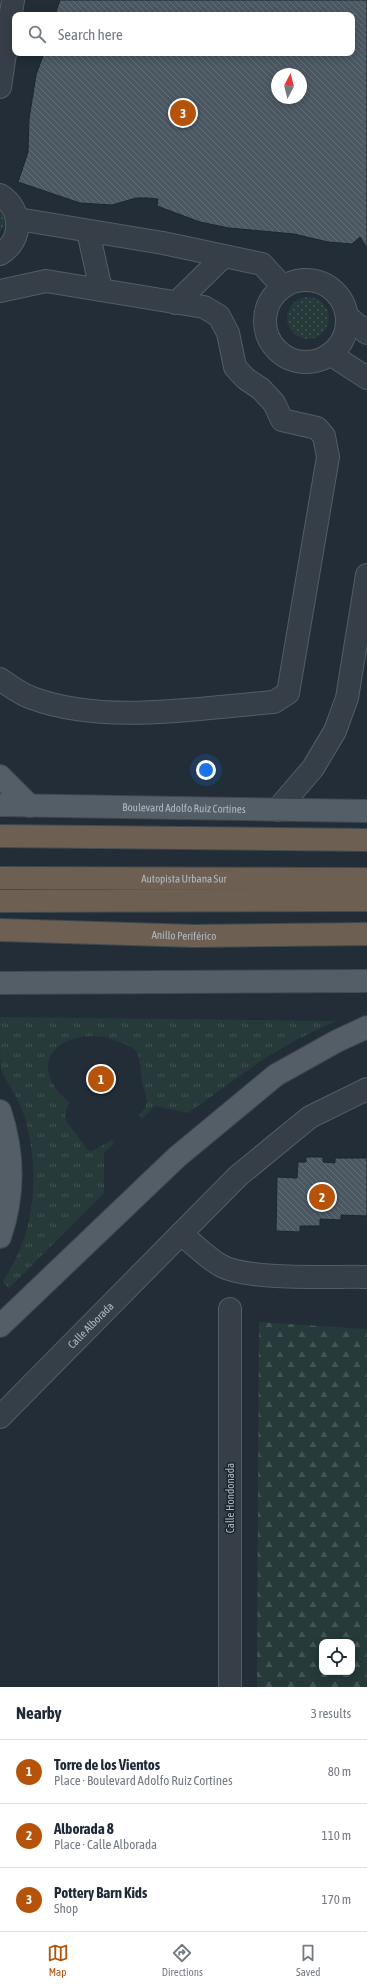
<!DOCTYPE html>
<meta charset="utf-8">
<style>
body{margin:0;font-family:"Asap Condensed",sans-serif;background:#f6f6f7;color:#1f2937}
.controls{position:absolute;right:12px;bottom:12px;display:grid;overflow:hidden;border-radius:8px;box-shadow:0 2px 10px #0003}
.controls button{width:36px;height:36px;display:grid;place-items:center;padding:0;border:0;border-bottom:1px solid #e0e1e3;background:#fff;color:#1f2937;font:20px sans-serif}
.compass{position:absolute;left:271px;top:68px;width:36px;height:36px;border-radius:50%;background:#fff;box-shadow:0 2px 10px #0003;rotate:7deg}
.you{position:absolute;left:206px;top:770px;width:14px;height:14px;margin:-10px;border:3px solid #fff;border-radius:50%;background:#1a73e8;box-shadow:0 0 0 6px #1a73e833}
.badge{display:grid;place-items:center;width:26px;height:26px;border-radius:50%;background:#b45309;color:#fff;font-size:13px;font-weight:700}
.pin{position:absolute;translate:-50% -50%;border:2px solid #fff;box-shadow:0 1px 4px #0006}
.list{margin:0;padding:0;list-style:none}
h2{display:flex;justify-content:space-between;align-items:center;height:52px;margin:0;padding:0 16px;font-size:17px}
h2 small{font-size:13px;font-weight:400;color:#747a83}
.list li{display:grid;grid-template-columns:26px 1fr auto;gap:12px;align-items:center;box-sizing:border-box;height:64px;padding:0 16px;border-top:1px solid #e0e1e3}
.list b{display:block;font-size:15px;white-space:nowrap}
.list p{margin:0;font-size:13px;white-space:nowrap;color:#747a83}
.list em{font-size:13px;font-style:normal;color:#747a83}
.icon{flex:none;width:22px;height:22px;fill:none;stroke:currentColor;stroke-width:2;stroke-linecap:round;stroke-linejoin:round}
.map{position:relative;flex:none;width:367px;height:1687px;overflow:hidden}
.search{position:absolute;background:#fff;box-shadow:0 2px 10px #0003;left:12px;right:12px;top:12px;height:44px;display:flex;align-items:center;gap:10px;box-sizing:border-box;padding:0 14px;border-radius:8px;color:#747a83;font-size:15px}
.sheet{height:244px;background:#fff}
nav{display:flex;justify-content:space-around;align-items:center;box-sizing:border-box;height:56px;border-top:1px solid #e0e1e3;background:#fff;font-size:11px;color:#747a83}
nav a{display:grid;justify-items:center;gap:2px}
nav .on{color:#b45309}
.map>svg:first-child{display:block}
</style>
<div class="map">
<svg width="367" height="1687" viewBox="0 0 367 1687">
<defs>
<pattern id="grass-tufts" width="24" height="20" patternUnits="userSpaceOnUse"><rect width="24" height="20" fill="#253a39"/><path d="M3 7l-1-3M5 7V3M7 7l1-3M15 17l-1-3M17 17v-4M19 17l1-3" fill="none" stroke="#425454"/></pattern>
<pattern id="forest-firs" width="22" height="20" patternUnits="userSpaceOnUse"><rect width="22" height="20" fill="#253a39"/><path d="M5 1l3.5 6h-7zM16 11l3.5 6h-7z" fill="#425454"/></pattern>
<pattern id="park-dots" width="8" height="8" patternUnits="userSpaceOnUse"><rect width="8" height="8" fill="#253a39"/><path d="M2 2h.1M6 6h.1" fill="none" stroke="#425454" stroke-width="1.8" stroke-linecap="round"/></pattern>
<pattern id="building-back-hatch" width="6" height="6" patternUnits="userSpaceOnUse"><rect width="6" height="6" fill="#4b5862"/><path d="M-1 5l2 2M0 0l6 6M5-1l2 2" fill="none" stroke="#626e77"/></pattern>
</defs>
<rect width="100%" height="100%" fill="#222d37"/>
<path fill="url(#grass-tufts)" d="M0,1017L336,1021L298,1039L265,1058L188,1113L155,1106L142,1119L139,1115C153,1101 144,1097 142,1080C140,1071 141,1057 135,1050C131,1046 124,1044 119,1042C72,1022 17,1058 69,1102L65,1115L67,1122L88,1150L92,1151L112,1140L114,1144L104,1153V1193L9,1288L3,1282C12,1266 21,1250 26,1232C37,1195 35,1154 25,1118C20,1100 8,1086 1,1069C0,1060 0,1028 0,1017Z"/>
<path fill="url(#forest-firs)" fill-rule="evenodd" d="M259,1322L367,1329V1687H257ZM322,1642H352V1672H322Z"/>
<path fill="url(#park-dots)" d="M0,199L7,222L0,232Z
M287 318a21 21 0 1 1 42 0a21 21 0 1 1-42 0Z"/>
<path fill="url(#building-back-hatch)" stroke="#1d262e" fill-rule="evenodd" d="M60,0H367V248L360,237L352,244L328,242L294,234L229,228L200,222L157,206L158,199L148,198H136L112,205L80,203L18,182L28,152L29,119L36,75L44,53H352V15H55ZM277,74H301V98H277Z
M306,1157H323V1162L335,1163V1158H367V1216L341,1215V1220L320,1219V1226H300V1232L276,1231L277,1177L297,1178L298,1162H306Z"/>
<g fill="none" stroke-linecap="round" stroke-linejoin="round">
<defs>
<g id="minor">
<path d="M0,87L13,0"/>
<path d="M0,195C23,209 23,241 0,254"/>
<path d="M18,219L163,243L262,264L283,287"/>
<path d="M88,231L101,290"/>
<circle cx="306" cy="321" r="41"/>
<path d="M0,291L46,281L204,307L219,316L228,333L235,367L245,378L261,389L274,403L282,420L317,428L324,436L328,457L288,693L274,702C198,708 105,725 32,698C20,694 10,686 0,679"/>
<path d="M176,303L223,257"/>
<path d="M348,317L367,333"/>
<path d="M330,354L367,378"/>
<path d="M277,810L313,768L335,731L347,698L367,575"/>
<path d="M181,1234C194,1244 206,1257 220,1265C246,1281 333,1276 367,1277"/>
<path id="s1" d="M0,1417L238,1176L310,1117L367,1089"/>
<path d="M230,1687V1309"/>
</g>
<g id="major">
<path d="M0,776L30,806"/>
<path id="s2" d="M0,805L367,811"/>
<path d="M0,983L367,981"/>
<path d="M0,1111C14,1153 14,1196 0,1237"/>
<path d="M0,1326L177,1157L276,1075L337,1041L367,1027"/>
</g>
<g id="highway">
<path d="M0,836L367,840"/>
<path id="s3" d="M0,878L367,879"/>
<path d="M0,901L367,900"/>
<path id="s4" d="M0,930L195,936L367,934"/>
</g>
</defs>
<use href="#minor" stroke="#535d65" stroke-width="24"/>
<use href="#major" stroke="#3f4851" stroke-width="24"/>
<use href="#highway" stroke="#404a52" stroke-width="24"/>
<use href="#minor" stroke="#363f47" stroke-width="22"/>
<use href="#major" stroke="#545e67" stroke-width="22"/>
<use href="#highway" stroke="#6d6053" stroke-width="22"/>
</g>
<g text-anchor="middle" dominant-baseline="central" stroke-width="3" stroke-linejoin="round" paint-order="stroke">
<g font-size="11" fill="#b0bac4" stroke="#1b242c">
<text stroke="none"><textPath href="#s2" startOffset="184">Boulevard Adolfo Ruiz Cortines</textPath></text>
<text stroke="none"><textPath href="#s3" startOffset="184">Autopista Urbana Sur</textPath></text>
<text stroke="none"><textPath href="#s4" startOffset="184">Anillo Periférico</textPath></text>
<text stroke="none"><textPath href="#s1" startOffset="129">Calle Alborada</textPath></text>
<text transform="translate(230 1498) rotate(-90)">Calle Hondonada</text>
</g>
</g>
</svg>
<div class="controls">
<button><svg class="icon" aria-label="locate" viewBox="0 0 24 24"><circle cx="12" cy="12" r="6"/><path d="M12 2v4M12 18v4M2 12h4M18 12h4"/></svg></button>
</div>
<svg class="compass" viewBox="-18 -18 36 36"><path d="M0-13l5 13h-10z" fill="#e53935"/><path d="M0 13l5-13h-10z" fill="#747a83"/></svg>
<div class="you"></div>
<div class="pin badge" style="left:101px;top:1079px">1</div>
<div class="pin badge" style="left:322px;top:1197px">2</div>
<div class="pin badge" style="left:183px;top:113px">3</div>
<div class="search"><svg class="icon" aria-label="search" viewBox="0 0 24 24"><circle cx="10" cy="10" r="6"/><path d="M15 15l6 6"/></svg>Search here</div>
</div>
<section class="sheet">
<h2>Nearby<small>3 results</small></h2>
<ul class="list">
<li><span class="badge">1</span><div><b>Torre de los Vientos</b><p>Place · Boulevard Adolfo Ruiz Cortines</p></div><em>80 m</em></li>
<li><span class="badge">2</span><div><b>Alborada 8</b><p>Place · Calle Alborada</p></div><em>110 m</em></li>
<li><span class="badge">3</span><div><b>Pottery Barn Kids</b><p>Shop</p></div><em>170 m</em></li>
</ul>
</section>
<nav>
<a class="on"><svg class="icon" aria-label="map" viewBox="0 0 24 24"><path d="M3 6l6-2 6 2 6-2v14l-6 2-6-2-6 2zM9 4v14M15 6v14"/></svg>Map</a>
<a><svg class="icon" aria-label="directions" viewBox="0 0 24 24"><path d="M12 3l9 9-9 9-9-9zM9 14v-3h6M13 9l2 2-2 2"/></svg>Directions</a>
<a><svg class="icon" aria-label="saved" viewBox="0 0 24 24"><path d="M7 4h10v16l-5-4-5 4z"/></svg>Saved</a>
</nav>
